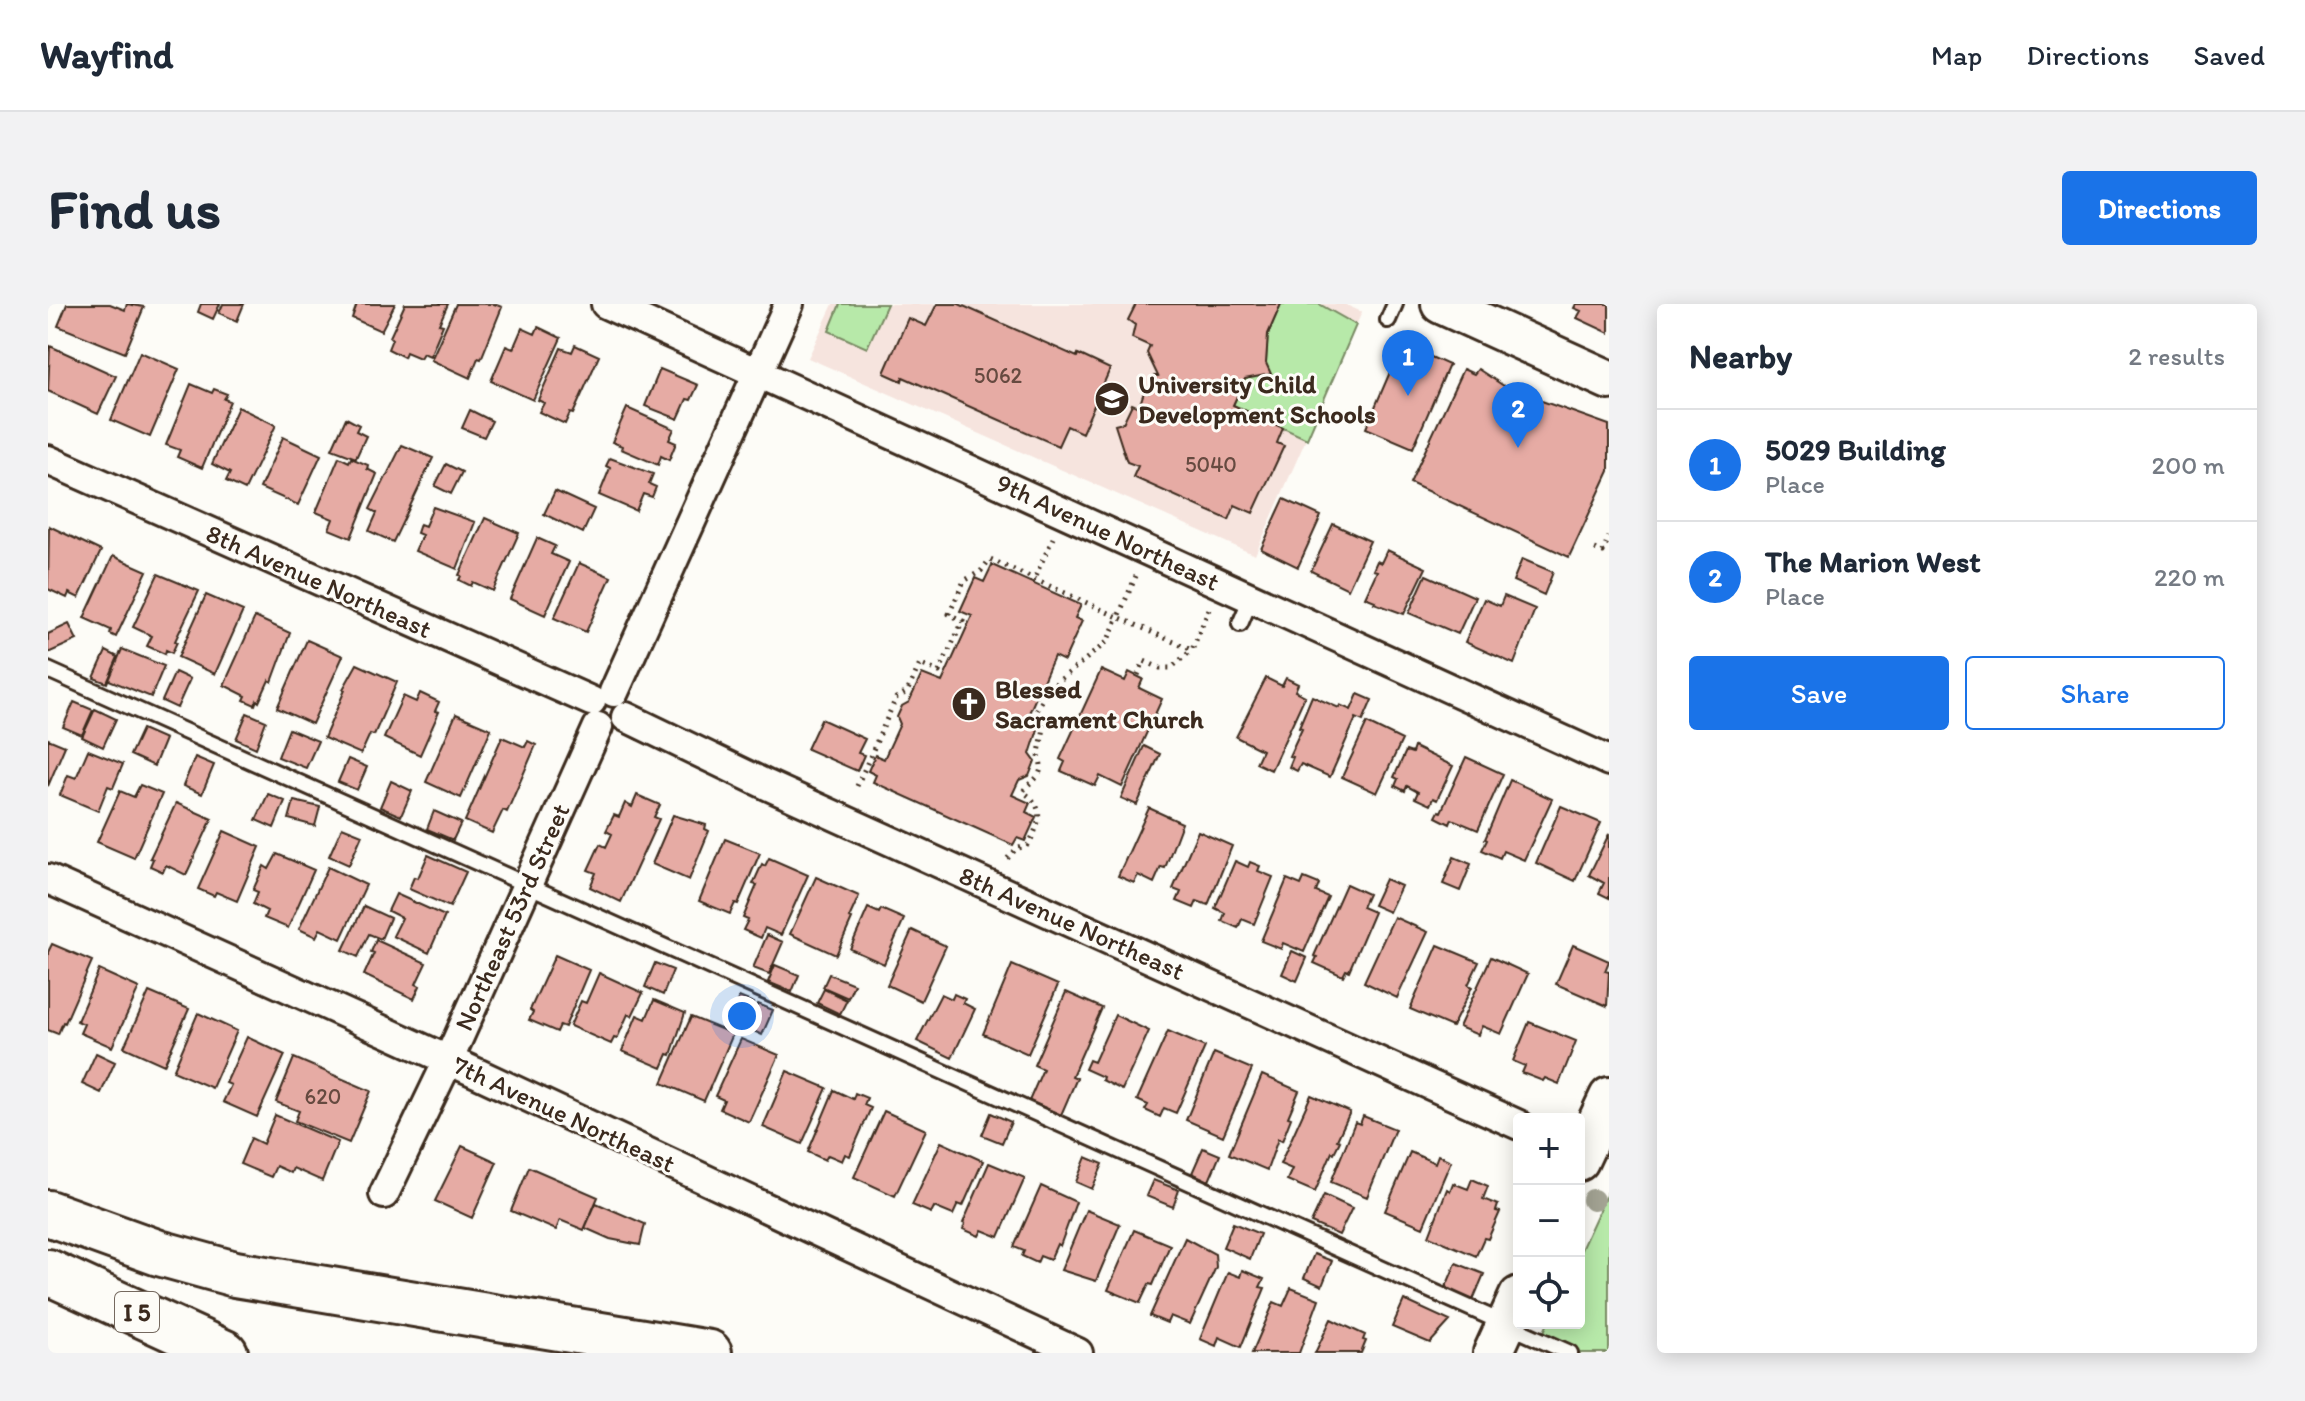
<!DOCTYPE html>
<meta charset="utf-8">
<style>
body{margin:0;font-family:Itim,sans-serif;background:#f2f2f3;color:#1f2937}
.controls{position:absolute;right:24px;bottom:24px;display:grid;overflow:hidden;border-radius:8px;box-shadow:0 4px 20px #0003}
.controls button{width:72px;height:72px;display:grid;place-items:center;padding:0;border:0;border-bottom:2px solid #e0e1e3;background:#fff;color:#1f2937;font:40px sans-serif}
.you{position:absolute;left:694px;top:712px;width:28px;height:28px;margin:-20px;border:6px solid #fff;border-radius:50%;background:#1a73e8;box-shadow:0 0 0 12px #1a73e833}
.badge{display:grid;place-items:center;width:52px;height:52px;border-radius:50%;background:#1a73e8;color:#fff;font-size:26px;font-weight:700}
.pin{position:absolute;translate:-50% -66px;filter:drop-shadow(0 2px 4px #0008)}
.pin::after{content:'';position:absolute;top:42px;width:28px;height:24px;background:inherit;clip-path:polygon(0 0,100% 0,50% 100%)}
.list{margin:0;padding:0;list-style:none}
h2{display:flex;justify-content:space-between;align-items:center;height:104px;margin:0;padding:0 32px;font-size:34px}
h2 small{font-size:26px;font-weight:400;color:#747a83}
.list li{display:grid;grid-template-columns:52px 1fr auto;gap:24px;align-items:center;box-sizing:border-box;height:112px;padding:0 32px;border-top:2px solid #e0e1e3}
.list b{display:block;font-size:30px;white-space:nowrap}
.list p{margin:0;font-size:26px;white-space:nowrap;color:#747a83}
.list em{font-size:26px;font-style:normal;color:#747a83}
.actions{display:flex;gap:16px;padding:24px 32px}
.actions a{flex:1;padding:18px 0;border:2px solid #1a73e8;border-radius:8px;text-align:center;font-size:28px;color:#1a73e8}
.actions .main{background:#1a73e8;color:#fff}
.icon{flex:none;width:44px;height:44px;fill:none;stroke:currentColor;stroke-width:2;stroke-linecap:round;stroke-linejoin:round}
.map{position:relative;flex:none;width:1561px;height:1049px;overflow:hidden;border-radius:8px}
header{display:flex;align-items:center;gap:48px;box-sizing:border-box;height:112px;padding:0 40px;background:#fff;border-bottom:2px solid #e0e1e3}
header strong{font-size:38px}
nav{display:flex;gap:44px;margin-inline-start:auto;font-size:28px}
.intro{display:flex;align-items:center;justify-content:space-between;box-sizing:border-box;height:192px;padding:0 48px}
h1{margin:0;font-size:56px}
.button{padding:20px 36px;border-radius:8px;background:#1a73e8;color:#fff;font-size:28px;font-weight:700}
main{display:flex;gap:48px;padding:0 48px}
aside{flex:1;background:#fff;border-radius:8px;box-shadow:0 4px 20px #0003}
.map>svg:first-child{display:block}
</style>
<header>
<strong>Wayfind</strong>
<nav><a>Map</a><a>Directions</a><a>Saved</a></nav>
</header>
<div class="intro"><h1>Find us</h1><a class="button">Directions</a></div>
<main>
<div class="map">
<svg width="1561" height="1049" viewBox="0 0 1561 1049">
<rect width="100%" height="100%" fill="#fdfcf7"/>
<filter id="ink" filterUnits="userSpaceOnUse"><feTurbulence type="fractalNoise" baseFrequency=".0125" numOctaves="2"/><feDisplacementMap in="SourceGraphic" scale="16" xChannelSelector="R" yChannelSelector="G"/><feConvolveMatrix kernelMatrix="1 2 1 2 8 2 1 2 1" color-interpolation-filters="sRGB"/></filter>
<g filter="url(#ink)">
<path fill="#f6e4de" d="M785,0H1296L1314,8L1207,251L760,54Z"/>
<path fill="#b7e9a9" stroke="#798a64" stroke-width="2" d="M792,0H839L819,44L781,27Z
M1233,0H1271L1308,21L1259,135L1185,101L1197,75L1218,59L1220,30Z
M1561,885V1049H1531L1494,1032L1500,1019H1531V950Z"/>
<path fill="#e6aba4" stroke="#3b2a1e" stroke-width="2" d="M19,0H62L77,6L79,0L96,3L77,49L10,22Z
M153,0H172L165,15L150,8Z
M175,0H196L189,17L171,9Z
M309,0H347L333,27L304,14Z
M357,0H400L391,20L395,21L382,52L375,49L372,54L358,48L356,53L340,45L344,35L342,33Z
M408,0H446L454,3L433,55L430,54L422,74L383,56Z
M889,0H911L1029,53L1030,50L1062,65L1034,129L1019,122L1010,142L855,73L854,77L836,69L860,14L878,22Z
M1088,0H1233L1220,30L1218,59L1223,70L1197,75L1185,101L1235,124L1229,139L1236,142L1205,209L1187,201L1181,216L1085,173L1090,162L1079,158L1067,121L1075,119L1084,100L1091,103L1096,88L1100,89L1106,72H1110L1099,49L1102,42L1084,34L1087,21L1080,16Z
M1528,0H1561V29L1529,14L1533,7L1526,4Z
M490,23L513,34L485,96L443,77L458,42L465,45L474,24L487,30Z
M1354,40L1401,61L1365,144L1318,124Z
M527,41L551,52L525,110L522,109L517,120L491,108L496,99L490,96L513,44L524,48Z
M2,42L68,72L50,110L0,87Z
M92,48L131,65L102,133L63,116Z
M612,65L650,81L643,96L639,95L630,115L597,102Z
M1415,65L1426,70L1430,65L1459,84L1453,94L1484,115L1491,96L1561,121V167L1521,253L1362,179Z
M143,80L164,89L166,85L179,90L176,95L182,97L154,164L129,153L132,146L118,141Z
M190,103L228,121L197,186L178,177L182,169L164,160Z
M579,104L626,125L621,136L628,139L621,156L613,152L610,161L573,145L574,142L564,138Z
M422,106L444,117L436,133L414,124Z
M298,114L311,121L308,127L318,132L308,154L284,145Z
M235,133L273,151L250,201L212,184Z
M354,141L385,154L345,238L321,227L329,209L322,205Z
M291,153L301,158L303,154L320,161L319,165L329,170L303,234L281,225L285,215L268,208Z
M562,154L605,170L601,180L608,183L604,193L595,190L588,207L551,191L562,164L558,162Z
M398,160L414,168L403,190L387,182Z
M507,187L546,205L535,229L496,210Z
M1236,195L1273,212L1250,263L1213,245Z
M385,203L427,218L409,265L367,247L374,231L369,229L372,220L377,222Z
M437,214L471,229L445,287L425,278L423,282L411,276L413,272L411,271Z
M1285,220L1322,237L1300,285L1263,267Z
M1,222L53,247L31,294L21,289L19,294L0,285Z
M489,234L507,242L503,250L521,258L497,311L462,295Z
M1339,246L1378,264L1356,310L1326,299L1327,297L1317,293L1329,267L1325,266L1329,257L1333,259Z
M65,252L99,267L68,333L62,330L63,326L36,314Z
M1474,255L1505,268L1496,291L1465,277Z
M531,259L563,273L538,328L506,314Z
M944,261L1033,301L1027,314L1034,317L1016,357L1006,352L978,416L991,422L982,450L987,457L981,472L971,476L964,491L982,499L978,508L988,513L977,537L969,534L965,541L825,478L828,471L820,467L827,451L836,455L852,420L849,413L854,402L861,398L874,370L894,378L924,312L912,307L927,274L936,278Z
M110,270L151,287L127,337L129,338L124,349L118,346L117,350L99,342L104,332L85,323Z
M1378,271L1427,293L1410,330L1361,309Z
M158,291L195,307L167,370L130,353Z
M1456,292L1487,305L1466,360L1417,338L1436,295L1452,302Z
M207,313L242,329L224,378L221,376L211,398L209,396L207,401L196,396L198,392L176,381Z
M21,320L29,336L0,349V330Z
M259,336L295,352L264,420L229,404Z
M74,345L116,362L103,393L61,376Z
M58,347L70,353L59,379L46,374Z
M309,360L349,378L326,431L322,430L313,450L276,434L297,386L295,385Z
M1053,366L1077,377L1081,368L1095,375L1091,384L1114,395L1074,483L1052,472L1047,482L1013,467L1017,458L1012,455Z
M127,368L142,375L129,404L114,397Z
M1218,374L1234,382L1238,374L1250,380L1247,387L1257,392L1223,466L1208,459L1214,446L1188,433Z
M372,389L391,398L387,407L391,408L372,451L336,434L355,392L368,398Z
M1310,390L1324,396L1315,417L1308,414L1282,473L1253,460L1249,467L1241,463L1245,453L1241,452L1254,424L1251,423L1264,392L1291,404L1292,401L1303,406Z
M26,398L45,406L34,431L15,423Z
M47,405L68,415L55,443L34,433Z
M199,409L218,417L208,444L188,435Z
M408,410L443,425L413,494L378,478Z
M773,415L817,435L810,449L816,451L809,467L759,445Z
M1319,419L1354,436L1329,489L1294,473Z
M94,425L117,435L106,462L82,451Z
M241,425L270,437L258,464L230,453Z
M454,433L477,443L480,437L488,441L459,508L455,506L444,529L417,517Z
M0,435L17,442L0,482Z
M1096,442L1112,450L1089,501L1073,494Z
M1366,443L1405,462L1389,496L1385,494L1382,501L1367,494L1370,488L1359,482L1357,487L1347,482L1350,475L1346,473L1358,447L1364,449Z
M40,446L75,460L65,484L60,482L50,507L12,491L20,471L28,474Z
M147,453L166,461L154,490L135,482Z
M1418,453L1455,470L1430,526L1404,515L1402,520L1388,513L1391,507L1393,508Z
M300,455L319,463L309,486L290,478Z
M1462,476L1504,495L1476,556L1455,547L1452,554L1434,546L1439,536L1437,535Z
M343,477L364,487L353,512L332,503Z
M92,481L114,490L86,554L49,538L72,487L86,493Z
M220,490L237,497L226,524L208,516Z
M589,491L612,501L606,513L611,515L573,598L542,583L548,569L540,566L552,540L558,543L564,530L558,527L566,511L571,513L577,499L584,503Z
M246,497L272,503L267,522L241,515Z
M128,499L164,515L138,571L118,561L115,568L102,562L105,555L102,554Z
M1513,502L1553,519L1527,577L1488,559Z
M1101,504L1134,519L1117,564L1113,563L1106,579L1090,571L1086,579L1070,572Z
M386,507L413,519L405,536L379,525Z
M625,511L658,521L657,525L661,527L641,576L604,560Z
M294,523L314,531L301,561L281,552Z
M176,527L212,543L189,597L168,588L166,592L150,585Z
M1150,527L1184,542L1160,601L1149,597L1146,604L1129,597L1133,588L1125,585Z
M1561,530V594L1551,589L1556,579L1541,571Z
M677,535L712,549L690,600L687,599L682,610L651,597Z
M229,550L266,566L240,624L216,614L219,607L205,600L210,588L205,586L216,562L221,565Z
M380,551L418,568L402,603L361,585L366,573L370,574Z
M1406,553L1423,560L1412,587L1395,580Z
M721,554L760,571L733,631L717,624L713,634L695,626L700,616L695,614L709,581L705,580L714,560L717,562Z
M1187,557L1200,563L1202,558L1212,562L1210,567L1225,573L1206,620L1194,615L1190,624L1174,617L1177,609L1167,604Z
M280,563L318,581L293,635L272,625L268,633L251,625Z
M768,573L811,592L801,614L804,615L788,651L742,630Z
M1256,574L1271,580L1268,588L1280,593L1256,648L1235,639L1233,645L1213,637L1239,575L1253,581Z
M1337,575L1353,582L1341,608L1325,601Z
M1298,580L1320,590L1314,603L1326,608L1301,667L1298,666L1295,672L1266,659L1269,653L1266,652Z
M348,590L397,612L381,649L345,632L354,614L340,607Z
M316,602L342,614L333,635L321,630L310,653L295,646Z
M820,604L831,609L833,605L856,615L836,660L802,645Z
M1346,613L1380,628L1349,694L1316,678Z
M864,626L898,642L873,697L839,681Z
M719,631L735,638L721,670L705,664Z
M328,636L378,659L368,680L372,682L366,695L316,671L326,649L323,648Z
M4,640L44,657L17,719L15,718L10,730L0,726V648Z
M1390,641L1431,658L1420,681L1424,683L1404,723L1362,705Z
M1525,641L1561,657L1557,667L1561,668L1559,702L1508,680Z
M1244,647L1259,654L1249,677L1234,670Z
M507,651L541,666L517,723L512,721L509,728L481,716L485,708L482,706Z
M1443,653L1480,670L1453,730L1434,722L1430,731L1411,723Z
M607,659L625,666L615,691L597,683Z
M727,661L751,671L744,688L720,678Z
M964,661L1010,681L980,750L935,730Z
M51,666L91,684L64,743L32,729L36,720L29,717Z
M551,669L595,689L584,712L580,710L569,735L566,734L563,740L522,722L533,697L538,699Z
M781,670L806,680L800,694L775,683Z
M776,685L799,696L792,710L769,699Z
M101,688L141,705L116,761L76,743Z
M1018,688L1054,704L1024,772L1029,774L1013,811L981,797L995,765L986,761Z
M893,690L904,695L906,690L917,695L915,699L927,705L904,754L869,737Z
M691,693L706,699L697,721L681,715Z
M606,696L637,709L623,751L620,750L614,764L574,747L589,711L598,715Z
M710,700L725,706L714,731L699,724Z
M150,709L189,727L164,784L125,767Z
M1067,711L1101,727L1074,786L1054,776L1055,773L1037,765L1041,756L1046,758Z
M643,713L685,730L656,797L614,779Z
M1481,718L1528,737L1511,780L1497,774L1495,777L1474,769L1477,762L1465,757Z
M1120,727L1157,743L1128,809L1116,804L1112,813L1097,806L1100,801L1089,796Z
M199,733L237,751L209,813L175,798L183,781L178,779Z
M693,735L731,751L701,818L672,805L676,796L667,792Z
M48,749L67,758L53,789L34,780Z
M1166,749L1204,765L1175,832L1138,816Z
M246,754L323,787L301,839L247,817L251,807L228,798Z
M739,767L779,784L754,840L715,823Z
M1214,771L1251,787L1240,813L1243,814L1234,837L1230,835L1219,866L1181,850Z
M786,786L805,795L807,789L819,794L816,801L823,804L802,852L797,850L794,857L780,851L777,856L760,848Z
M1263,791L1302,808L1289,836L1292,837L1286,849L1284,848L1267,888L1239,876L1244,865L1232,860Z
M836,807L878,826L847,892L806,873Z
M943,809L963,818L954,839L934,831Z
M227,811L290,838L274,877L245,864L243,869L228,862L223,873L192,860L203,834L215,840Z
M1315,812L1347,825L1319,893L1283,878L1307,818L1312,820Z
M893,838L935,857L915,902L910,900L905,911L886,903L883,909L864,901Z
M414,842L449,858L424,914L387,897Z
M1155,844L1172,851L1161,877L1144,869Z
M1362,848L1387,859L1390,851L1403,857L1375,923L1337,907Z
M1038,853L1055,860L1044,885L1028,878Z
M941,859L977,874L951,933L934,926L931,932L915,925L917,920L915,919Z
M481,863L550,893L536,926L512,916L508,926L463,907Z
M1424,875L1440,882L1435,895L1450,901L1448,907L1452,908L1440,935L1436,934L1428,952L1381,932L1399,885L1402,887L1405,879L1420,885Z
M1105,876L1131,886L1125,903L1098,892Z
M993,882L1028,898L1012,942L1009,940L1002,956L992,952L989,959L974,952L976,947L966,943Z
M1276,891L1304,904L1291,931L1263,919Z
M548,899L597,920L592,941L562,935L537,924Z
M1038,906L1072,920L1048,977L1013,966Z
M1185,919L1212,930L1202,955L1175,943Z
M1086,926L1122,941L1105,981L1101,980L1092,999L1060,986Z
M1137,934L1167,950L1168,963L1142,1020L1122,1012L1119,1019L1102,1012Z
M1266,950L1284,957L1274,982L1256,974Z
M1408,959L1436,970L1425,996L1397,985Z
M1194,966L1216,975L1212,983L1217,984L1193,1043L1171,1033L1168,1042L1152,1035L1180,968L1192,973Z
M1243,984L1271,995L1251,1049H1204L1226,998L1235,1002Z
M1356,996L1402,1017L1382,1039L1344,1023Z
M1283,1015L1317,1031L1315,1036L1318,1037L1313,1049H1267Z"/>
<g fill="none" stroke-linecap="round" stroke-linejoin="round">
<defs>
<path id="service" d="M1340,16L1347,0
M1192,320L1203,294
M0,366L1522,1049"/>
<path id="minor" d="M558,0L1561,457
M0,156L543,397
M566,388L741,0
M578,413L719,481L1471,821
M0,575L431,770L1030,1049
M336,890L400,757L550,423"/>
<path id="secondary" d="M1393,0L1561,76
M1531,857L1561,793
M1445,1049L1471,992"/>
<path id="motorway" d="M0,909L111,949L187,970L661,1049
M0,968L177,1049"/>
</defs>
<use href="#service" stroke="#3b2a1e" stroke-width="20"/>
<use href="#minor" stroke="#3b2a1e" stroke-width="34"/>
<use href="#secondary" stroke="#3b2a1e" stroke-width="44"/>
<use href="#motorway" stroke="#3b2a1e" stroke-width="50"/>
<path stroke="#3b2a1e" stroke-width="5" stroke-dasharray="2 6" stroke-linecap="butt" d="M1547,245L1555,248L1561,233
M1088,272L1070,313L1144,346L1161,305
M984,279L1005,234
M1090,371L1096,357L1112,364H1123L1144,346
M809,482L848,394L859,388L872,360L891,368L915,317L901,310L916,277L933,267L942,255L1070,313L1059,338L1002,384L984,413L996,420C996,430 991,444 991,451C992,459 995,462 991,470C987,478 979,479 975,488C998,502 992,520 980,541L968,545L958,556"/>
<use href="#service" stroke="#fdfcf7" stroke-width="14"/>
<use href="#minor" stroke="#fdfcf7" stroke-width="28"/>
<use href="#secondary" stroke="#fdfcf7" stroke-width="38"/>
<use href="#motorway" stroke="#fdfcf7" stroke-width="44"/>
</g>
<circle fill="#a3a393" cx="1545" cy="896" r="11"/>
</g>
<defs>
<symbol id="school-disc" viewBox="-11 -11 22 22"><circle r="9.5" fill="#3b2a1e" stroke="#fdfcf7"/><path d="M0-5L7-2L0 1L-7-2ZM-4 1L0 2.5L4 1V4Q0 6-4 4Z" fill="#fff"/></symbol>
<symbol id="church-disc" viewBox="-11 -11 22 22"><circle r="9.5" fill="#3b2a1e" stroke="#fdfcf7"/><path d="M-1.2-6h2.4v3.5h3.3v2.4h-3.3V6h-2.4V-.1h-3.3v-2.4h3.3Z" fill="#fff"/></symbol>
</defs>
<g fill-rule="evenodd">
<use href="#school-disc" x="1044" y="75" width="40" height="40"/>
<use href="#church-disc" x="901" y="380" width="40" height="40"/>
</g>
<g text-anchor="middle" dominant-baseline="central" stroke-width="6" stroke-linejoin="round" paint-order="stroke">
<g font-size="22" fill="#664a40">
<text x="950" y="71">5062</text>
<text x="1163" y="160">5040</text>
<text x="275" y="792">620</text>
</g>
<rect fill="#fdfcf7" stroke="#75695f" stroke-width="2" x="67" y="988" width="44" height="40" rx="6"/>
<g font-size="24" font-weight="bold" fill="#3b2a1e">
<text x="89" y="1008">I 5</text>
</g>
<g font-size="26" font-weight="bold" fill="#3b2a1e" stroke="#fdfcf7" text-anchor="start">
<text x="1090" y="80">University Child<tspan x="1090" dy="30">Development Schools</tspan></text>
<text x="947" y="385">Blessed<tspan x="947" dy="30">Sacrament Church</tspan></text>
</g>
<g font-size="26" fill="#3b2a1e" stroke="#fdfcf7">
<text transform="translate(1060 228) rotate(25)">9th Avenue Northeast</text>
<text transform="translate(271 277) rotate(24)">8th Avenue Northeast</text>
<text transform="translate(464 613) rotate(-66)">Northeast 53rd Street</text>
<text transform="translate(1024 619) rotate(24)">8th Avenue Northeast</text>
<text transform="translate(516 810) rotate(25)">7th Avenue Northeast</text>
</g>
</g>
</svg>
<div class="controls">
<button>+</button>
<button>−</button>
<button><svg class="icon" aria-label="locate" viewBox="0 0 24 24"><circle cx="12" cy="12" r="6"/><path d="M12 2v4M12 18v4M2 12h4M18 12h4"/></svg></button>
</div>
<div class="you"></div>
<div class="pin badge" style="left:1360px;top:92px">1</div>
<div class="pin badge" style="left:1470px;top:144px">2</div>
</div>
<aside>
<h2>Nearby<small>2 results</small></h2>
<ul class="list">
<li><span class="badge">1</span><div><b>5029 Building</b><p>Place</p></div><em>200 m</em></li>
<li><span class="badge">2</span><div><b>The Marion West</b><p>Place</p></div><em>220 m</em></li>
</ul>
<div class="actions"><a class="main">Save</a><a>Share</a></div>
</aside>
</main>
